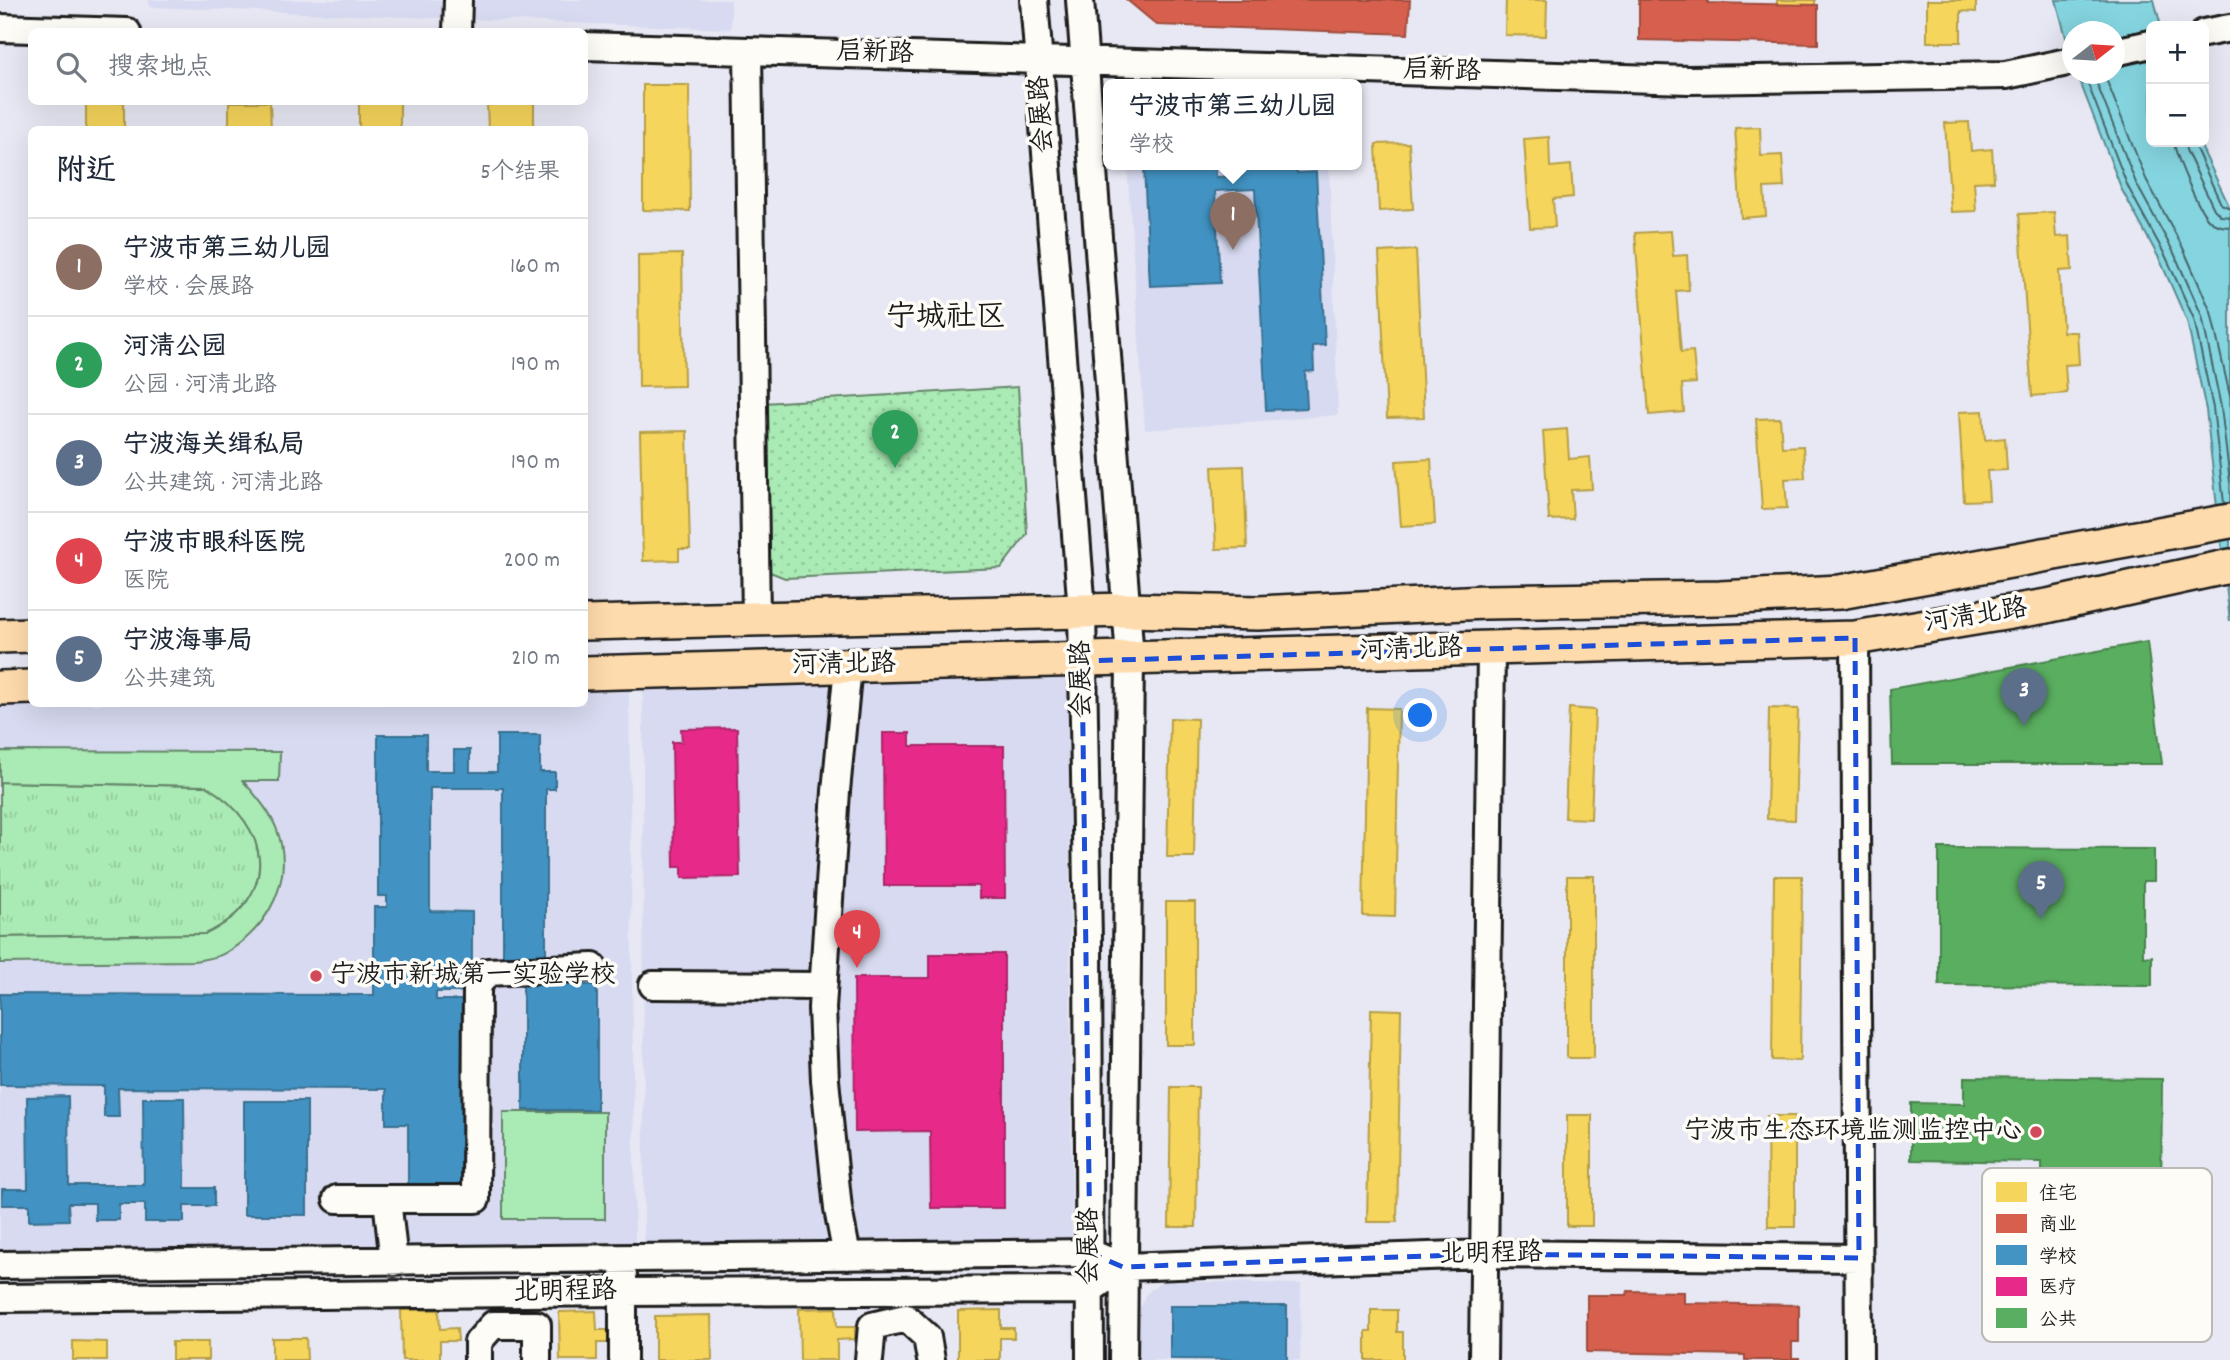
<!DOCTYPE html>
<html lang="zh">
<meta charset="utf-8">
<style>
body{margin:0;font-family:Dekko,"LXGW WenKai TC",sans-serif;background:#f2f2f3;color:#1f2937}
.controls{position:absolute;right:21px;top:21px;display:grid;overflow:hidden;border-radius:10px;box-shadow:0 7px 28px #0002}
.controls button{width:63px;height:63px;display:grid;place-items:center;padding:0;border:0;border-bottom:2px solid #e0e1e3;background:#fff;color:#1f2937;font:35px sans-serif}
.compass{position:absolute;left:2062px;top:21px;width:63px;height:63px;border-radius:50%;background:#fff;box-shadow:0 7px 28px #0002;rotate:73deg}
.you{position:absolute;left:1421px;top:716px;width:24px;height:24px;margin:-18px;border:5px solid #fff;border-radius:50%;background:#1a73e8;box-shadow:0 0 0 10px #1a73e833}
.badge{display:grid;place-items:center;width:46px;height:46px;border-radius:50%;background:#d1495b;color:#fff;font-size:23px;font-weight:700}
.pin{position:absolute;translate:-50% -58px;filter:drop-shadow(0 2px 4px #0008)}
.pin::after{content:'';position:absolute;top:37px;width:24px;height:21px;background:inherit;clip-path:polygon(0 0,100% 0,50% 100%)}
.popup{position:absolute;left:1103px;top:79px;width:259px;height:91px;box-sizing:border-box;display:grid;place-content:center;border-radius:10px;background:#fff;filter:drop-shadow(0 2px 5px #0005);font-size:23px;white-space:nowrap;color:#747a83}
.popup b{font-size:26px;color:#1f2937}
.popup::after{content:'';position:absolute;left:50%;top:100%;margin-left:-14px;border:14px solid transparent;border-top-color:#fff}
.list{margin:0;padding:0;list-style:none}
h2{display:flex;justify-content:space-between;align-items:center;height:91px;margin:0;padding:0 28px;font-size:30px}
h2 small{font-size:23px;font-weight:400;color:#747a83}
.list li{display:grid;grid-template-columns:46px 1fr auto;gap:21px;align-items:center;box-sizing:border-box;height:98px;padding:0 28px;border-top:2px solid #e0e1e3}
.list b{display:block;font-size:26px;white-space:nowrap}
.list p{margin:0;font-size:23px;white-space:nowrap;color:#747a83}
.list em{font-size:23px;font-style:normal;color:#747a83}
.icon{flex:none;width:38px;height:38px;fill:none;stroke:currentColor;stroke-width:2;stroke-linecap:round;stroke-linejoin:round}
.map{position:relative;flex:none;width:2230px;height:1360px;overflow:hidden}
.search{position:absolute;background:#fff;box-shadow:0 7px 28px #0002;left:28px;top:28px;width:560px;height:77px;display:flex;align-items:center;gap:18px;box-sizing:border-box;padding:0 24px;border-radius:10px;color:#747a83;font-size:26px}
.panel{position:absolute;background:#fff;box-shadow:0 7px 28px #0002;left:28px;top:126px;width:560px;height:581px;border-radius:10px}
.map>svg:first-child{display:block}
</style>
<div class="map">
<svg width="2230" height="1360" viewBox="0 0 2230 1360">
<defs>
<pattern id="grass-tufts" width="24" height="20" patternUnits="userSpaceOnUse" patternTransform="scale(1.75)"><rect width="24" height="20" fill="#aaebb5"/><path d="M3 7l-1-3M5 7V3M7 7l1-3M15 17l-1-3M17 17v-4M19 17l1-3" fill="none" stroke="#92c99b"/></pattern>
<pattern id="park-dots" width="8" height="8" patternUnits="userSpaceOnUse" patternTransform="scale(1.75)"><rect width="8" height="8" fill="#aaebb5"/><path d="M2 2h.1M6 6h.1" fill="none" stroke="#92c99b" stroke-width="1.8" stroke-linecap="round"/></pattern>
</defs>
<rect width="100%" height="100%" fill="#e7e8f3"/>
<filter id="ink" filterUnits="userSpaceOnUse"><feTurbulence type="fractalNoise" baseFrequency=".0143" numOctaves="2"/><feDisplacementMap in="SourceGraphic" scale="14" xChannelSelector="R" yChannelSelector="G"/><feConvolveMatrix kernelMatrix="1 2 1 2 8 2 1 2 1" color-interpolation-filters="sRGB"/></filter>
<g filter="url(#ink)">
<path fill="#d7daf0" d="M149,0H731V29L149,7Z
M1127,164H1329L1338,415L1145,430Z
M1068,678L1072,1249L644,1246L643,690L800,680Z
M629,691L635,1248L0,1256V701L32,704H584L585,692Z
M1163,1281L1301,1284L1300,1360H1138L1137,1314L1146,1294Z"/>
<path fill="url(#grass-tufts)" stroke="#638468" stroke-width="2" d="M0,782L206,786C272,826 282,897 206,934L0,937Z"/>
<path fill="url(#park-dots)" stroke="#638468" stroke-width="2" d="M1018,387L1027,534L1001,568L785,578L770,572L764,403Z"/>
<path fill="#aaebb5" stroke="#638468" stroke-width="2" d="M0,751L280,752L279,781H243C256,796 270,811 277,830C295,879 269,928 225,953C217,958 204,959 194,961L0,963V937L206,934C282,897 272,826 206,786L0,782Z
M503,1112H605V1219H503Z"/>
<path fill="#85d5e0" stroke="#5b8b92" stroke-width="2" d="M2056,0H2154L2161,26H2151V142H2199L2230,208V621L2206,410L2187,321L2160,260L2122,190L2077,74H2114V32H2072V60Z"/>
<path fill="#f6d55c" stroke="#b59e49" stroke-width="2" d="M1244,0H1281L1282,19L1245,21Z
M1363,0H1404L1403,29L1362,27Z
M1506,0H1547L1546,36L1505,35Z
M1643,0H1683L1681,36L1642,35Z
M1777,0H1815L1814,37L1776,36Z
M1927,0H1976V12L1961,11V42H1927Z
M643,85H689L690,211L643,210Z
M86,102H124V130H86Z
M229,102H270L271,130H229Z
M359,102H400V130H359Z
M487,102H534V130H488Z
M1969,122L1971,151L1992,149L1994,181L1974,182L1976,211L1951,212L1945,123Z
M1760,127L1761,156L1782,155L1784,187L1764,188L1766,216L1741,218L1735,128Z
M1549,137L1550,167L1571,165L1573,197L1553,199L1555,227L1530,228L1524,139Z
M1409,143L1413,209L1379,211L1376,144Z
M2054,212L2056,237L2070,236L2072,270L2059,271L2063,332H2077L2079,364L2065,365L2067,393L2032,396L2019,214Z
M1671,231L1673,256L1687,255L1689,290L1676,291L1681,352L1693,351L1696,383L1682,384L1684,412L1649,415L1635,233Z
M1416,250L1424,417L1387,418L1379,252Z
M682,254L684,386L639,387L638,255Z
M1983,411L1985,440L2005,438L2007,470L1987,471L1989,500L1964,501L1959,412Z
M1780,418L1782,447L1803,446L1805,478L1785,479L1787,508L1762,509L1756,419Z
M1567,429L1569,459L1590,457L1592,489L1571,490L1573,519L1549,520L1543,431Z
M687,431L690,549H679V560L643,561L640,432Z
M1431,459L1435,524L1401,526L1396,461Z
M1244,466L1247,548L1216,549L1212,467Z
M1367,708L1399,709L1395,917L1363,916Z
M1569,708L1595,710L1591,819L1565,818Z
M1769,708L1798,709L1795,820L1767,819Z
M1170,718L1197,719L1194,857H1167Z
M1567,876H1594V1058H1567Z
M1774,876H1802L1800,1061L1772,1060Z
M1166,902H1195V1045H1166Z
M1371,1009L1401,1010L1397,1222H1367Z
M1171,1087H1198L1196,1227H1169Z
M1567,1115H1592V1226H1567Z
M1767,1116H1795V1227H1768Z
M836,1308L837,1327H855V1339L837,1340V1360H800L799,1309Z
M401,1310H439L440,1329L457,1328L458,1341H440V1360H402Z
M1001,1310V1328H1014V1338H1000V1360H958V1311Z
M1371,1310H1397V1332H1403V1360H1366V1331H1371Z
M596,1311L597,1330H615V1343H597V1360H560L559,1312Z
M711,1315L712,1360H655V1316Z
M272,1338H306L307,1360H272Z
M73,1341L107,1342V1360H73Z
M172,1342H208V1360H172Z"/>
<path fill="#d6604d" stroke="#9e4c3e" stroke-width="2" d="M1127,0H1410L1408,34L1157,25Z
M1639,0H1708V3L1818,5V44L1639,40Z
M1628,1291L1684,1292V1303L1799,1305V1342H1792V1358H1799V1360H1745V1355L1587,1352V1295H1627Z"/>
<path fill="#4393c3" stroke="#376f91" stroke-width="2" d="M1216,164V177L1242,176L1241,164H1296L1297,173L1316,172L1325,345L1313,346L1314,371L1305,372L1307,408L1266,410L1255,189L1215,191L1220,283L1150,286L1144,168Z
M378,735H426V771H454V750H470V772H497V735H540V772H555V789H546V960H503V788H430V911L472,912V992H436V1000H462V1185H408V1124H386V1089L118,1088L119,1117H104V1086L0,1085V994L374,995V907H387V896H378Z
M523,984L597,985V1110H523Z
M68,1096L69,1185H144L143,1098H184L185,1188H214V1206H184V1222H145V1204H119V1220H95V1203H68L69,1220L29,1221V1205H2V1189H28L27,1097Z
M244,1101H307V1215H244Z
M1170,1306H1287V1360L1170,1359Z"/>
<path fill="#e7298a" stroke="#aa2569" stroke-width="2" d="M737,728L740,877L682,878V867H674L672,742H682L681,729Z
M883,733H910V746H1004L1005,898H979V886H884Z
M930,954H1004V1208H931L930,1131L855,1132L854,978H930Z"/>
<path fill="#5aae61" stroke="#47824c" stroke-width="2" d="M2147,642L2162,764H1892L1890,689Z
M1939,848L2154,849V881H2143V957L2152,956V986L1939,985Z
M1964,1077L2162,1079L2161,1217L2042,1216V1162L1911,1160V1103L1964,1104Z"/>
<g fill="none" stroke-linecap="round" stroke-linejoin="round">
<path stroke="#46666a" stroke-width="2" d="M2084,74L2128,187L2166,257L2194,319L2213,408L2224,503
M2093,74L2136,183L2174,253L2202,316L2221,407L2230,482
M2104,74L2146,179L2183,248L2211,312L2230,396
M2174,142C2175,155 2199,211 2209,220C2215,226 2222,227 2230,227
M2185,142L2186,150L2214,209L2221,216L2230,217
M2193,142L2221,204L2230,208"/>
<defs>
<path id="minor" d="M1034,0L1082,611L1088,940L1090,1360
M1080,0L1130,658L1123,1360
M0,28L127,32
M457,32L458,0
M2204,33L2230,28
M584,46L1689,80L2006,75L2072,61
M748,51L756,619
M2114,52L2151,44
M1855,638L1859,1360
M653,985L823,986
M337,1199H476L477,986L488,972L593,967
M387,1199L394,1262
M847,1256L838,1209L825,1080L822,1008L836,791L848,666
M0,1265L1090,1253L1123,1267L1484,1254L1859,1258
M623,1276V1360
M0,1298L623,1292L1090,1290L1104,1280
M478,1360V1342L493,1325H537V1360
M869,1360L872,1326L906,1318L927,1337L931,1360
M1483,1360L1491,649"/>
<path id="major" d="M584,623L1127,610L1258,613L1485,602L1720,598L1840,592L2230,521
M0,636L32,635
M584,673L1855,638L2047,606L2230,566
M0,688L32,687"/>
</defs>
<use href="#minor" stroke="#1c1c1c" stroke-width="32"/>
<use href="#major" stroke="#1c1c1c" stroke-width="38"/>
<use href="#minor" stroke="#fdfcf7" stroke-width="26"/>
<use href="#major" stroke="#fedbac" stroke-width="33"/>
</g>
</g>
<path fill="none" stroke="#1d4ed8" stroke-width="5" stroke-dasharray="14 9" stroke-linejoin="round" d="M1855,638L1859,1258L1484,1254L1123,1267L1090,1253L1082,661Z"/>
<g fill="#d1495b" stroke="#fdfcf7" stroke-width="2.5">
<circle cx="316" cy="976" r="7"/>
<circle cx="2036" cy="1132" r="7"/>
</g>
<g text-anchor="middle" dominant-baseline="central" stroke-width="7" stroke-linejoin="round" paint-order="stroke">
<g font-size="26" fill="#1c1c1c" stroke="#fdfcf7">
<text transform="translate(875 54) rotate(2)">启新路</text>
<text transform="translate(1442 72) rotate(2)">启新路</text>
<text transform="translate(1043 114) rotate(-94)">会展路</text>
<text transform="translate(1976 617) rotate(-9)">河清北路</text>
<text transform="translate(1411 651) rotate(-2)">河清北路</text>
<text transform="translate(844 666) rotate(-1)">河清北路</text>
<text transform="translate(1083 679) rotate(-91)">会展路</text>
<text transform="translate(1090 1246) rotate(-90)">会展路</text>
<text transform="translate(1491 1255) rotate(-1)">北明程路</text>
<text transform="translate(565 1293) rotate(-1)">北明程路</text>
</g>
<g font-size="26" fill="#1c1c1c" stroke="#fdfcf7" text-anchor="start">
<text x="330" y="976">宁波市新城第一实验学校</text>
<text x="2022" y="1132" text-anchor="end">宁波市生态环境监测监控中心</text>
</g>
<g font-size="30" fill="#1c1c1c" stroke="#fdfcf7">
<text x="946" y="319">宁城社区</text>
</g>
</g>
<rect x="1982" y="1168" width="230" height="174" rx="10" fill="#fdfcf7" stroke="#bab9b5" stroke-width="2"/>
<rect x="1996" y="1182" width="31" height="20" fill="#f6d55c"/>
<rect x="1996" y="1214" width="31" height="19" fill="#d6604d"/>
<rect x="1996" y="1245" width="31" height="20" fill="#4393c3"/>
<rect x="1996" y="1277" width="31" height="19" fill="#e7298a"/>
<rect x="1996" y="1308" width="31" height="20" fill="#5aae61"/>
<g font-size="19" fill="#1c1c1c">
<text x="2039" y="1199">住宅</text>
<text x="2039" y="1230">商业</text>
<text x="2039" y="1262">学校</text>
<text x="2039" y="1293">医疗</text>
<text x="2039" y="1325">公共</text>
</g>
</svg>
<div class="controls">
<button>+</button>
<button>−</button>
</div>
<svg class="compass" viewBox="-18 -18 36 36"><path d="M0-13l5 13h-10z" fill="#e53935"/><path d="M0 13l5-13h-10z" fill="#747a83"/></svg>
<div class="you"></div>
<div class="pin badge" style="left:1233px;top:250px;background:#8d6e63">1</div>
<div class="popup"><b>宁波市第三幼儿园</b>学校</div>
<div class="pin badge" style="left:895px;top:468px;background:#2e9e5b">2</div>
<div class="pin badge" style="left:2024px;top:726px;background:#5c6f8a">3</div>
<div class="pin badge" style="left:857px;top:968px;background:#e0444e">4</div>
<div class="pin badge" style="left:2041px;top:919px;background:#5c6f8a">5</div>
<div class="search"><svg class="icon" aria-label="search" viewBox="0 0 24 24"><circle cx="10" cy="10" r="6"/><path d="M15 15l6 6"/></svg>搜索地点</div>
<section class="panel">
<h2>附近<small>5个结果</small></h2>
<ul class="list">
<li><span class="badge" style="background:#8d6e63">1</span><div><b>宁波市第三幼儿园</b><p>学校 · 会展路</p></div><em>160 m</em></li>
<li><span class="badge" style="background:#2e9e5b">2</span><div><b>河清公园</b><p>公园 · 河清北路</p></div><em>190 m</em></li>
<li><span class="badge" style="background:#5c6f8a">3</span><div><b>宁波海关缉私局</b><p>公共建筑 · 河清北路</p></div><em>190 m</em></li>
<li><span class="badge" style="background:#e0444e">4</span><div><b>宁波市眼科医院</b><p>医院</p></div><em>200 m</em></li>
<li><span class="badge" style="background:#5c6f8a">5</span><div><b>宁波海事局</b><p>公共建筑</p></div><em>210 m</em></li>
</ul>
</section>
</div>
